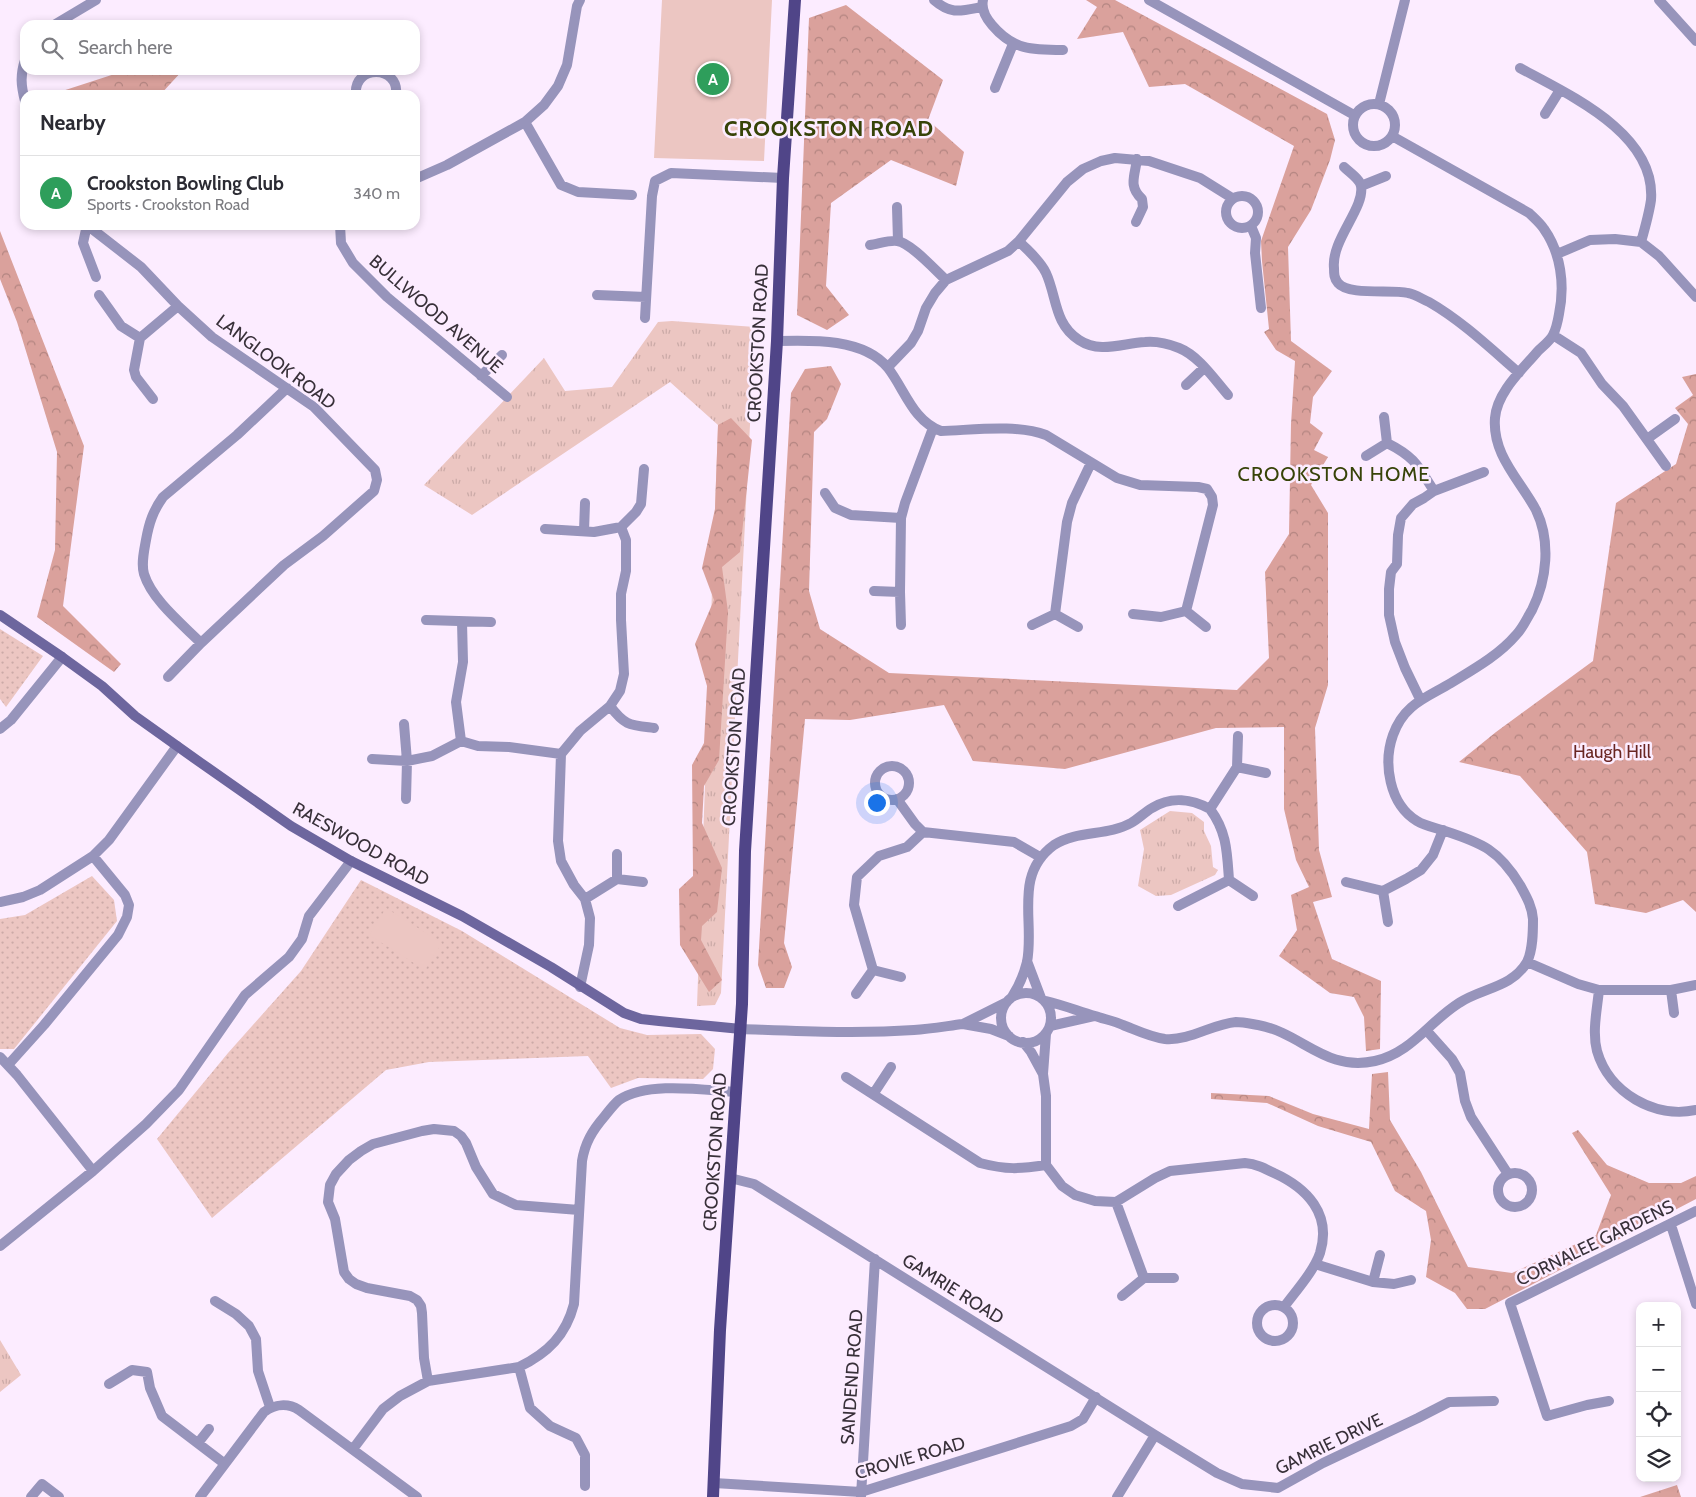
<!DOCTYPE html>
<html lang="en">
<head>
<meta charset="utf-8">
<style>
	body { margin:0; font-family:Cabin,sans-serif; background:#f2f2f3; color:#2b2b33 }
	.controls { position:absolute; right:15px; bottom:15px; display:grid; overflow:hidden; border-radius:10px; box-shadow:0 2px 8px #0003 }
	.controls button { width:45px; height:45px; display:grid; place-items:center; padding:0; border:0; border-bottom:1px solid #e1e1e2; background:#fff; color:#2b2b33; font:25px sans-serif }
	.you { position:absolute; left:876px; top:802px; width:18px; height:18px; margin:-12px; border:4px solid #fff; border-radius:50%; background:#1a73e8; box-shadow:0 0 0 8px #1a73e833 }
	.badge { display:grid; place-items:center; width:32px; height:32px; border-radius:50%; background:#2563eb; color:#fff; font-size:16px; font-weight:700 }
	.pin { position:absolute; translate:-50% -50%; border:2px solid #fff; box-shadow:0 1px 5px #0006 }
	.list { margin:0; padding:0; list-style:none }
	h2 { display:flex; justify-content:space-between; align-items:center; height:65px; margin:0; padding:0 20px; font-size:21px }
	h2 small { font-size:16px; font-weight:400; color:#7c7c81 }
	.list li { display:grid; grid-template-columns:32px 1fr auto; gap:15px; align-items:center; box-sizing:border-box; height:75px; padding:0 20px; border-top:1px solid #e1e1e2 }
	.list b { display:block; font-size:19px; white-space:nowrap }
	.list p { margin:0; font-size:16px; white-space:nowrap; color:#7c7c81 }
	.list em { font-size:16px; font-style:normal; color:#7c7c81 }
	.icon { flex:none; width:28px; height:28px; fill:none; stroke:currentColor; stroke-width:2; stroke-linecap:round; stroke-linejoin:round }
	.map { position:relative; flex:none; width:1696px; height:1497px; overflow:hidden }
	.search { position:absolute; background:#fff; box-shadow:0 2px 8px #0003; left:20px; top:20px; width:400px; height:55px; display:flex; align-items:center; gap:12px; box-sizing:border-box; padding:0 18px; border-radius:15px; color:#7c7c81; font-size:19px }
	.panel { position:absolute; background:#fff; box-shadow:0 2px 8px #0003; left:20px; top:90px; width:400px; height:140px; border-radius:15px }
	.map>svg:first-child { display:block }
</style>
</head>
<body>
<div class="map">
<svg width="1696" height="1497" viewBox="0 0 1696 1497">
	<defs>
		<pattern id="grass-tufts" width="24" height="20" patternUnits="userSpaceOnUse" patternTransform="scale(1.25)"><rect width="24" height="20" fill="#ecc6c2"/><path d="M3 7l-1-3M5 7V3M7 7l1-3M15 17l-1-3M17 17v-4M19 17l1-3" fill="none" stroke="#cbaaa7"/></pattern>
		<pattern id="forest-crowns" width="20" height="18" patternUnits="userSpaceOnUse" patternTransform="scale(1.25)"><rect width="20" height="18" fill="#daa19c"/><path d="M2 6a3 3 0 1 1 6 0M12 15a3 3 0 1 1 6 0" fill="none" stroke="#b28480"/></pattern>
		<pattern id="park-dots" width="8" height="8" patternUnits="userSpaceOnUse" patternTransform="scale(1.25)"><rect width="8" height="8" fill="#ecc6c2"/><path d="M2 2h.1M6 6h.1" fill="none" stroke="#cbaaa7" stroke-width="1.8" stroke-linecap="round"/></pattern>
	</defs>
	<rect width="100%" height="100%" fill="#fcecff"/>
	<!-- grass -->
	<path fill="url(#grass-tufts)" d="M672,321L755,327L721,993L715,1005L697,1006L718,425L670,382L472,515L424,485L544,358L565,391L612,387L658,322Z
		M1170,811L1192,813L1204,822V831L1211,846L1213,867L1218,870L1215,875L1171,895L1156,896L1138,886L1144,849L1140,830Z
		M0,1340L21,1375L0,1392Z"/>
	<!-- forest -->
	<path fill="url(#forest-crowns)" d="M1086,0H1115L1327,114L1335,140L1330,160L1311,210L1288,247L1291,341L1332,371L1313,397L1310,423L1323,433L1314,450L1328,457L1311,485L1328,513V685L1315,728L1319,850L1332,897L1313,902L1332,959L1381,981L1380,1049L1366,1051L1364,1017L1354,997L1330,993L1279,956L1297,930L1291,895L1309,887L1296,860L1284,809V727L1216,728L1065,769L973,761L944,705L850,720L805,719L784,943L792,967L784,988H766L758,965L791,393L805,369L831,366L841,384L827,419L814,432L809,591L820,629L889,673L1237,690L1269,658L1265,572L1289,534L1291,424L1295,361L1276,350L1264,332L1269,329L1262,261L1261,241L1294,146L1185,84L1149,87L1123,32L1077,39L1097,7Z
		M846,5L943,80L928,120L964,152L956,186L891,160L831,203L826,286L849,315L827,330L797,315L809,18Z
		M127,70H183L160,95H50Z
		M0,231L84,446L63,606L121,664L114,672L37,617L55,550L57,452L17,322L0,279Z
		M1696,374V912L1683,900L1646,913L1595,904L1587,852L1520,776L1459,762L1496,732L1593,661L1616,503L1676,464L1688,424L1675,408L1693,395L1682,377Z
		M731,418L752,440L740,552L722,567L728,612L719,760L704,786L702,823L722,868L717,912L702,926L701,940L722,980L709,992L680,945L679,889L693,876L692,765L704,743L707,686L695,644L714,600L702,568L715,509L718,425Z
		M1388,1072L1390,1120L1421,1172L1468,1267L1512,1273L1596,1235L1611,1195L1572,1133L1578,1130L1607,1165L1649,1183H1681L1696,1176V1199L1485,1309H1467L1455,1293L1426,1277L1431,1240L1426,1211L1395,1191L1371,1142L1318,1126L1267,1103L1211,1099V1093L1269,1096L1313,1114L1369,1129L1372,1074Z
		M1677,1485L1681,1497H1640Z"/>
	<!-- park -->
	<path fill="url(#park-dots)" d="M0,629L43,656L6,707L0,699Z
		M92,876L114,900L117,921L14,1049H0V919L25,915Z
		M361,880L462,931L620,1028L647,1035L701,1034L715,1049L713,1069L703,1079L638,1078L611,1088L588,1056L429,1062L386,1070L212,1218L157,1139L228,1053L301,971Z"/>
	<!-- garden -->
	<path fill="#ecc6c2" d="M662,0H772L764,161L654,158Z
		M386,908L442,943L425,970L369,935Z"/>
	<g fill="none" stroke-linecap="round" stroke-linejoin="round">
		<!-- street -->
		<path stroke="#9794bb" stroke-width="10" d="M934,0C951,15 961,11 982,7
			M983,0C981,9 986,18 992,25C1013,50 1032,50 1063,50
			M1149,0L1354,115
			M1659,0L1696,41
			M54,25L96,0
			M25,60C20,75 21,86 25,101
			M1520,68C1569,95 1656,133 1651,200C1649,214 1645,228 1641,242
			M995,88L1013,44
			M356,95C353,64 400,65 396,95
			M1353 125a21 21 0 1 1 42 0a21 21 0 1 1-42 0Z
			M1379,104L1405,0
			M1545,114L1560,90
			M525,122L561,185L578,192L632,195
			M1344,167C1349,172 1360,179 1361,186C1365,208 1331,240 1334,268C1334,274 1334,278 1338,283C1349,296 1391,289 1408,293C1415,294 1422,299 1429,302C1462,321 1490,348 1519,373
			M415,179L447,165L525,122L544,105L558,86L567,65L577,6L580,0
			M1361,186L1386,176
			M1226 212a16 16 0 1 1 32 0a16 16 0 1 1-32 0Z
			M897,207L898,241
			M1136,222L1143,207L1142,199C1128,186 1135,176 1137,159
			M87,225L141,267L178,306L212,337L314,407L375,470L377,480L374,491L323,536L284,565L201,643L168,677
			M87,225L83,243L96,277
			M340,225L341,243L353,263L387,297L507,397
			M1251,226L1256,238L1255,253L1261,308
			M1019,241C1028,251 1040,260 1046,273C1057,297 1054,324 1079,340C1100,354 1123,343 1145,342C1156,341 1169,344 1179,348C1199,356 1214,379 1228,395
			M870,245C878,244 889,240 897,241C910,242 936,271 946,280
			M1557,254L1590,240L1615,239L1641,242L1659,256L1696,297
			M99,295L121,326L140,338
			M597,295L646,297
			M645,318L652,196L655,181L671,173L783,178
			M1553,335L1581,353L1602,384L1623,406L1666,466
			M777,341C811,340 864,338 888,368C905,390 913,421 941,431C974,430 1016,424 1046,435L1117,478L1140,485L1198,487L1207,489L1212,497L1213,505L1186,611L1161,617L1133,614
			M888,367L911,343L918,331L926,308L935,293L946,280L1008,251L1019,241L1067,182L1083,169L1101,161L1115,158L1149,161L1200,178L1232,198
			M481,376L502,355
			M1186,385L1204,368
			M153,399L136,377L134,370L140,338L178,306
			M1647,439L1675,419
			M1387,443C1415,457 1418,466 1434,491
			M1366,456L1387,443L1384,417
			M825,493L835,508L851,515L901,518
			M621,527L636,512L641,504L644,469
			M545,529L594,532L621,527L626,540V571L621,594V620L624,674L620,691L610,706L580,731L561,754L558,841L561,861L574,885L585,899L590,918L589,945L580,987
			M584,531L585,503
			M874,591L900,592
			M1186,611L1206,627
			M1055,614L1067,522L1072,503L1091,463
			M426,620L491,622
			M462,622L463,662L456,702L461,741L478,746L509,747L561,754
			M901,625L900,592L901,518L905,503L933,428
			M1032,625L1055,614L1078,627
			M201,643C182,624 152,600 144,574C141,564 144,551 146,540C149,523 153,511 163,497L237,435L287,388
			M1420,699L1405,668L1395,642L1389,615V589L1391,572L1397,564L1398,535L1401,518L1413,504L1424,498L1434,491L1484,472
			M610,706C625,726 630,725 654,728
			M404,724L407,761L406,799
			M0,729L11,720L62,657
			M372,759L407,761L432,756L461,741
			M875 783a17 17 0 1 1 34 0a17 17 0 1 1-34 0Z
			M1237,767L1266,773
			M897,799L915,824L923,832
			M617,879V854
			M1229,880L1253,896
			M1346,882L1383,891L1406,879L1421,870L1433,855L1443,830
			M1383,891L1388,922
			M585,899L617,879L643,882
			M0,902L23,897L40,890L93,856L109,840L177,746
			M1178,906L1229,880C1227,852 1227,832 1210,809
			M1027,961L1041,998
			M1527,962L1578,984L1599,990H1671L1696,985
			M873,970L854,905L857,877L879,856L907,847L923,832L1014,842L1040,857
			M1599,990C1597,1010 1592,1032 1597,1051C1609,1093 1655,1119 1696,1110
			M1671,990L1674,1013
			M1001 1018a25 25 0 1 1 50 0a25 25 0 1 1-50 0Z
			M856,994L873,970L901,977
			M1012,997C1019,986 1024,974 1027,962C1035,921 1013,875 1054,845C1077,830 1108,836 1131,823C1138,819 1145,812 1152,808C1171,796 1192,799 1210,809L1237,767L1238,736
			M1046,1001C1063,1005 1078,1011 1095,1016C1104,1019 1114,1021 1123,1025C1136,1030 1150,1037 1165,1039C1190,1041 1212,1024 1236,1022C1243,1022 1252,1024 1258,1025C1302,1033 1325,1072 1375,1061C1411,1053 1429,1022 1459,1003C1481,988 1512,988 1527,962C1533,950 1533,932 1533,919C1532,906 1526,896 1520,885C1499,850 1482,843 1445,831C1436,828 1425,826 1417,821C1389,804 1383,763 1393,735C1404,704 1426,698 1451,683C1474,669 1499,655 1516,635C1523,628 1527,618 1532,610C1547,580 1551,541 1536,510C1520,480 1492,455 1495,418C1497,392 1522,370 1538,351C1543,346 1550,341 1553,335C1556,329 1558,320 1559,314C1565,285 1561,253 1544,229C1540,223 1534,218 1529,213L1392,136
			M1007,1002L963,1024L991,1029L1009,1036
			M1050,1026L1094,1016
			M741,1029C798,1031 856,1034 914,1030C930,1029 947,1026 963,1024
			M1427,1031L1452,1059L1460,1073L1465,1101L1471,1117L1508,1174
			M1023,1042L1031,1052L1043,1074L1046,1034
			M0,1057L17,1075L93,1171
			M8,1065L44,1025L118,935L127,917L129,905L125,895L93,856
			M1043,1074L1046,1096V1165L1062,1186L1075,1195L1095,1201L1116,1202L1155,1178L1170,1171L1245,1163C1256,1164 1264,1168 1274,1173C1307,1188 1332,1214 1320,1253C1314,1271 1295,1292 1284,1307
			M846,1077L980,1163C1007,1170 1019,1169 1046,1165
			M874,1093L891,1067
			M1498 1190a17 17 0 1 1 34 0a17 17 0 1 1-34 0Z
			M730,1178L754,1184L1155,1435L1217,1473L1242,1484L1278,1488L1323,1463L1418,1418L1449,1402L1494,1401
			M1116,1202L1144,1278
			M1671,1225L1696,1304
			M0,1246L93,1171L146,1124L179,1090L245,995L289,957L302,939L309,916L351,861
			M1315,1264L1373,1282L1394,1284L1411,1280
			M1373,1282L1380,1255
			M1122,1296L1144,1278H1174
			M215,1301L236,1314L249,1326L256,1339L258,1371L270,1407
			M1257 1323a18 18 0 1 1 36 0a18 18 0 1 1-36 0Z
			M519,1367L530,1408L550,1426L576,1438L585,1455V1486
			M428,1381L424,1358L422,1313L421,1306L417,1300L410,1296L367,1288L356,1284L349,1279L344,1272L335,1219L328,1202L330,1185L336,1174L349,1160L361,1151L373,1144L422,1131L434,1129L454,1131L461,1136L466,1143L476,1167L493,1194L516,1205L579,1210
			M109,1384L132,1370L147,1372L150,1388L162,1416L225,1464
			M1609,1401L1587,1405L1547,1416L1510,1303L1696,1211
			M198,1443L209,1429
			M353,1449L383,1409L400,1396L428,1381L519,1367C548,1353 566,1335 574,1304L582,1161C585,1143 592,1131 604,1117C608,1112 614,1104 619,1100C648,1081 703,1090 736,1092
			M714,1483L861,1492L1071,1426L1083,1419L1096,1397
			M861,1496L875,1259
			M31,1497L42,1484L59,1497
			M200,1497L264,1412C275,1404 288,1403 299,1410L417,1497
			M1117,1497L1155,1435"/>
		<!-- secondary -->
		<path stroke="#6d669e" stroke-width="10" d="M0,615L62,657L102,686L135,716L201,763L291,826L351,861L462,916L551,967L624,1013L641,1019L659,1021L741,1029"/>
		<!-- primary -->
		<path stroke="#504588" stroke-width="12" d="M713,1497L720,1330L742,1004L745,851L777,341L783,178L795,0"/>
	</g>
	<g text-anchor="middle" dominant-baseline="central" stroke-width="5" stroke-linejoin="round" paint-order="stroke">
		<!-- street labels -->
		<g font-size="18" fill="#383039" stroke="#fcecff">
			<text transform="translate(436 314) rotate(41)">BULLWOOD AVENUE</text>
			<text transform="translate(758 343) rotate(-87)">CROOKSTON ROAD</text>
			<text transform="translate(276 362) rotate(37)">LANGLOOK ROAD</text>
			<text transform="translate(734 747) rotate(-86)">CROOKSTON ROAD</text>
			<text transform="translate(361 844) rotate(29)">RAESWOOD ROAD</text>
			<text transform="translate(715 1152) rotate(-86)">CROOKSTON ROAD</text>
			<text transform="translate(1595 1243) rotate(-26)">CORNALEE GARDENS</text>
			<text transform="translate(953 1289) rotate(32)">GAMRIE ROAD</text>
			<text transform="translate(852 1377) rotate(-86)">SANDEND ROAD</text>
			<text transform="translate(1329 1444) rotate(-26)">GAMRIE DRIVE</text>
			<text transform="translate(910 1458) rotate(-16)">CROVIE ROAD</text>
		</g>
		<!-- park labels -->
		<g font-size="18" fill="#692523" stroke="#fcecff">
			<text x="1612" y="752">Haugh Hill</text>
		</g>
		<!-- quarter labels -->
		<g font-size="20" letter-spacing="1" fill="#374308" stroke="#fcecff">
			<text x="1334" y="474">CROOKSTON HOME</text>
		</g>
		<!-- district labels -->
		<g font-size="22" font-weight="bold" letter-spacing="1" fill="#374308" stroke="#fcecff">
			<text x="829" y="128">CROOKSTON ROAD</text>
		</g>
	</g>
</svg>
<div class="controls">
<button>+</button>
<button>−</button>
<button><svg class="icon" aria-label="locate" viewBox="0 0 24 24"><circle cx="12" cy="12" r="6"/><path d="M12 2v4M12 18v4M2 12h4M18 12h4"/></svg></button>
<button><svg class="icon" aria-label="layers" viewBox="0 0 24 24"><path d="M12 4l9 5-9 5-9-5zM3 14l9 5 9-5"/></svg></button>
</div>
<div class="you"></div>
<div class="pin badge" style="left:713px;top:79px;background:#2e9e5b">A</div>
<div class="search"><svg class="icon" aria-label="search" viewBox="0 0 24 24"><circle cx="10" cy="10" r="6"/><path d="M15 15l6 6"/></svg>Search here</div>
<section class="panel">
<h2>Nearby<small></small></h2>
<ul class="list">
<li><span class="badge" style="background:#2e9e5b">A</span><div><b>Crookston Bowling Club</b><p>Sports · Crookston Road</p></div><em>340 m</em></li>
</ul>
</section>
</div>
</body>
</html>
